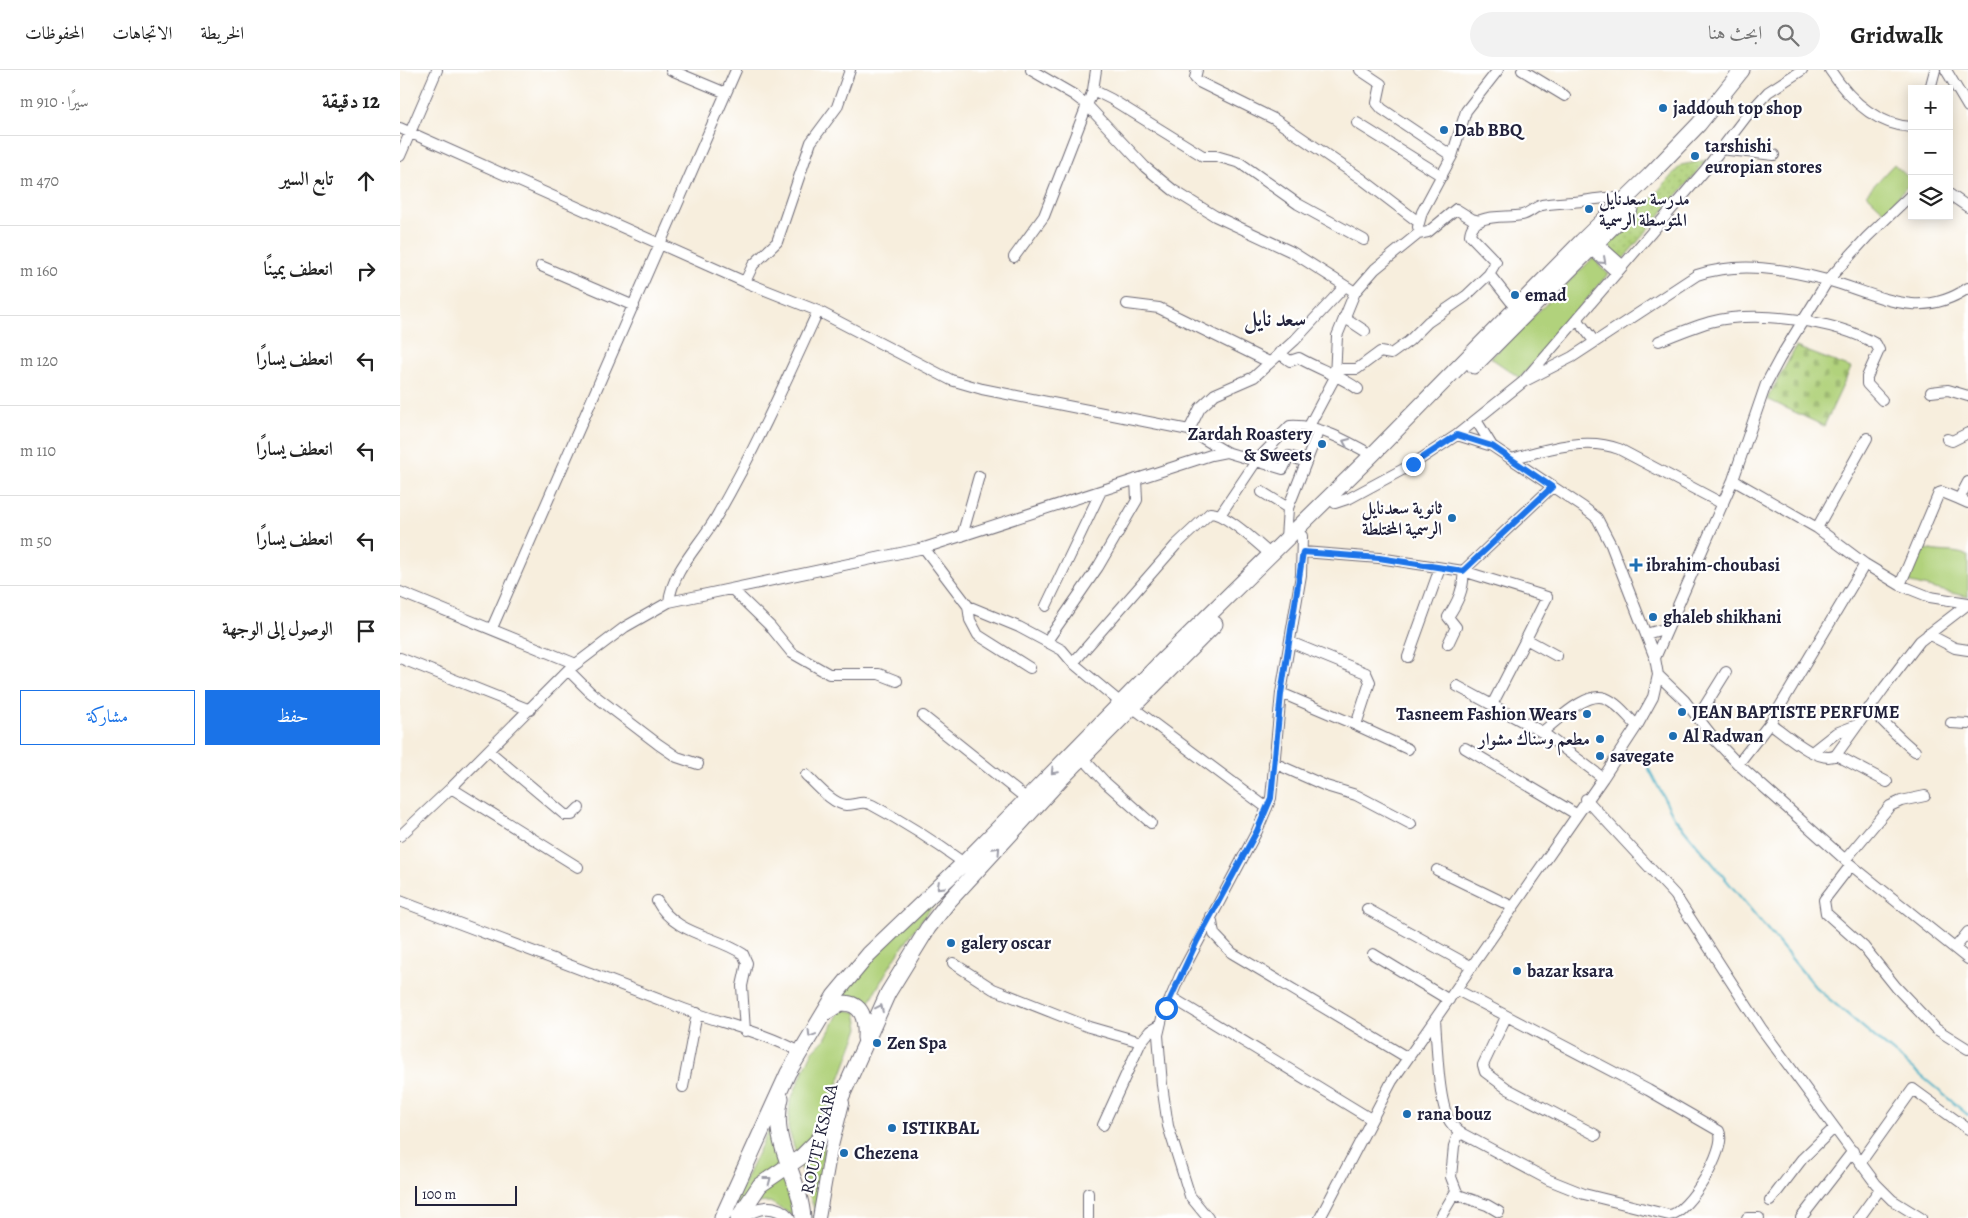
<!DOCTYPE html>
<html lang="ar">
<head>
<meta charset="utf-8">
<style>
	body { margin:0; font-family:Alegreya,Amiri,serif; background:#f2f2f2; color:#222; direction:rtl }
	.controls { position:absolute; right:15px; top:15px; display:grid; overflow:hidden; border-radius:0px; box-shadow:0 2px 12px #0003 }
	.controls button { width:45px; height:45px; display:grid; place-items:center; padding:0; border:0; border-bottom:1px solid #e0e0e0; background:#fff; color:#222; font:25px sans-serif }
	.scale { position:absolute; left:15px; bottom:12px; width:102px; box-sizing:border-box; padding-left:5px; border:2px solid #22223b; border-top:0; font-size:14px; line-height:18px; white-space:nowrap; color:#22223b; -webkit-text-stroke:4px #fff; paint-order:stroke }
	.stop { position:absolute; width:15px; height:15px; margin:-11px; border:4px solid #1a73e8; border-radius:50%; background:#fff }
	.stop.end { background:#1a73e8; border-color:#fff; box-shadow:0 1px 5px #0008 }
	.list { margin:0; padding:0; list-style:none }
	h2 { display:flex; justify-content:space-between; align-items:center; height:65px; margin:0; padding:0 20px; font-size:21px }
	h2 small { font-size:16px; font-weight:400; color:#767676 }
	.list li { display:grid; grid-template-columns:32px 1fr auto; gap:15px; align-items:center; box-sizing:border-box; height:90px; padding:0 20px; border-top:1px solid #e0e0e0 }
	.list b { display:block; font-size:19px; white-space:nowrap }
	.list em { font-size:16px; font-style:normal; color:#767676 }
	.actions { display:flex; gap:10px; padding:15px 20px }
	.actions a { flex:1; padding:11px 0; border:1px solid #1a73e8; border-radius:0px; text-align:center; font-size:18px; color:#1a73e8 }
	.actions .main { background:#1a73e8; color:#fff }
	.icon { flex:none; width:28px; height:28px; fill:none; stroke:currentColor; stroke-width:2; stroke-linecap:round; stroke-linejoin:round }
	.map { position:relative; flex:none; width:1568px; height:1148px; overflow:hidden; direction:ltr }
	header { display:flex; align-items:center; gap:30px; box-sizing:border-box; height:70px; padding:0 25px; background:#fff; border-bottom:1px solid #e0e0e0 }
	header strong { font-size:24px }
	nav { display:flex; gap:28px; margin-inline-start:auto; font-size:18px }
	.search { width:350px; height:45px; background:#f2f2f2; display:flex; align-items:center; gap:12px; box-sizing:border-box; padding:0 18px; border-radius:28px; color:#767676; font-size:19px }
	main { display:flex }
	aside { flex:1; background:#fff }
	.map>svg:first-child { display:block }
</style>
</head>
<body>
<header>
<strong>Gridwalk</strong>
<div class="search"><svg class="icon" aria-label="search" viewBox="0 0 24 24"><circle cx="10" cy="10" r="6"/><path d="M15 15l6 6"/></svg>ابحث هنا</div>
<nav><a>الخريطة</a><a>الاتجاهات</a><a>المحفوظات</a></nav>
</header>
<main>
<div class="map">
<svg width="1568" height="1148" viewBox="0 0 1568 1148">
	<defs>
		<pattern id="cemetery-stones" width="16" height="16" patternUnits="userSpaceOnUse" patternTransform="scale(1.25)"><rect width="16" height="16" fill="#b1d27b"/><path d="M2 7V4a2 2 0 0 1 4 0v3zM10 15v-3a2 2 0 0 1 4 0v3z" fill="#98b46b"/></pattern>
		<pattern id="park-dots" width="8" height="8" patternUnits="userSpaceOnUse" patternTransform="scale(1.25)"><rect width="8" height="8" fill="#b1d27b"/><path d="M2 2h.1M6 6h.1" fill="none" stroke="#98b46b" stroke-width="1.8" stroke-linecap="round"/></pattern>
	</defs>
	<rect width="100%" height="100%" fill="#fff"/>
	<filter id="ink" filterUnits="userSpaceOnUse"><feTurbulence type="fractalNoise" baseFrequency=".02" numOctaves="2"/><feDisplacementMap in="SourceGraphic" scale="10" xChannelSelector="R" yChannelSelector="G"/><feConvolveMatrix kernelMatrix="1 2 1 2 8 2 1 2 1" color-interpolation-filters="sRGB"/></filter>
	<filter id="wash" filterUnits="userSpaceOnUse"><feTurbulence type="fractalNoise" baseFrequency=".0096" numOctaves="4" result="noise"/><feDisplacementMap in="SourceGraphic" scale="20" xChannelSelector="R" yChannelSelector="G"/><feGaussianBlur stdDeviation="1.12" result="paint"/><feColorMatrix in="noise" values="0 0 0 0 0 0 0 0 0 0 0 0 0 0 0 0 0 1.4 0 .05"/><feComposite in="paint" operator="in"/></filter>
	<g filter="url(#wash)">
		<rect width="100%" height="100%" fill="#f7eedd"/>
		<!-- green -->
		<path fill="#b1d27b" stroke="#6a7a5b" d="M1494,94L1512,111L1485,142L1466,124Z
			M1193,188L1208,204L1120,308L1091,288Z
			M1524,478C1538,484 1554,479 1568,486V527L1507,512Z
			M557,808C520,848 491,890 466,939L439,927L471,887Z
			M441,939L456,942L459,958L440,1009L425,1043L411,1068L396,1083L388,1058L390,1031L412,982L425,969Z
			M371,1055L374,1076L381,1094L332,1148H327Z
			M425,1069L416,1144L399,1094Z
			M385,1101L397,1148L370,1132L355,1133L352,1130Z"/>
		<!-- cemetery -->
		<path fill="url(#cemetery-stones)" stroke="#6a7a5b" d="M1396,277L1451,298L1424,356L1367,329Z"/>
		<!-- park -->
		<path fill="url(#park-dots)" stroke="#6a7a5b" d="M1307,90L1223,189L1214,184L1208,173L1229,147L1252,128L1281,95Z"/>
		<g fill="none" stroke-linecap="round" stroke-linejoin="round">
			<!-- stream -->
			<path stroke="#48b0c6" stroke-width="2" d="M1241,684L1274,747L1416,918L1568,1045"/>
		</g>
	</g>
	<g filter="url(#ink)">
		<g fill="none" stroke-linecap="round" stroke-linejoin="round">
			<defs>
				<path id="minor" d="M271,0L326,23
					M631,0L674,25L687,35L745,97L773,120L815,146L892,182L955,222
					M797,0L795,8L799,12L874,49L962,109L1017,151
					M960,0L981,14L977,33L982,39L1052,86
					M1122,0L1165,26
					M1430,0C1449,29 1475,55 1512,57
					M1546,0L1568,37
					M1530,19L1535,0
					M693,20L696,0
					M957,53L1042,106
					M0,58L345,212L418,241L551,310L582,319L789,360L826,382
					M1320,79L1374,85
					M0,86L37,0
					M1549,124L1568,137
					M1018,157L1022,142L1052,86L1066,41L1098,0
					M1193,169L1223,196
					M1186,175L1217,203
					M614,187L644,146L693,20L711,29L803,86H816L840,93L898,134L964,170
					M141,196L234,236
					M1089,204L1096,192L1070,165C1072,141 1107,149 1122,145C1129,144 1134,137 1142,135C1152,133 1163,133 1173,132C1193,130 1205,126 1226,129
					M345,212L353,195L377,172L411,72L437,37L450,0
					M727,234L759,238L869,292
					M944,247L965,261
					M1177,249L1194,271
					M1259,271C1276,264 1293,257 1310,252C1356,240 1435,250 1476,274L1479,280L1467,307V314L1482,330
					M879,283L890,291L899,288C918,299 941,306 958,319
					M935,299H957L980,282L991,284L1009,271L1028,252L1066,226L1089,204L1116,238
					M1125,311L1172,287L1297,205C1340,191 1384,199 1427,210C1477,224 1519,252 1568,218
					M1531,322L1548,320L1568,326
					M1076,350L1092,376
					M908,358L935,307L937,266L955,222L975,199L1018,164L1028,162L1056,139L1072,149L1080,151
					M789,360L800,338L815,324L854,307L895,270L945,216
					M1547,369L1552,371L1568,363
					M1111,389C1144,380 1185,366 1219,379L1323,434
					M1333,410L1417,458L1465,494L1500,515L1530,527L1568,533
					M862,422L888,438
					M1559,429L1568,433
					M935,433L950,428L1013,394L1057,365L1123,312L1306,99L1348,44L1368,22L1402,0
					M820,445L857,390L890,356C917,354 949,372 972,385
					M1417,458L1467,368
					M562,466L579,406
					M886,468L888,438L918,362
					M524,478L568,536L619,557L662,580L673,593L721,633
					M903,482L979,488L1063,501L1152,417
					M1500,515L1539,423L1542,422L1559,429L1568,412
					M333,520L370,556L392,583L429,604H479L497,611
					M0,522L176,594
					M269,532C272,501 299,476 315,449C354,382 386,311 418,241
					M568,536L570,550L578,565L630,598
					M646,536L701,421
					M92,558L336,0
					M1246,564L1267,558
					M1528,564L1555,578L1568,580
					M647,571L698,497L737,430L736,409
					M890,572L966,603L970,612L956,655L1008,679
					M1048,574L1056,557L1048,547C1057,533 1065,518 1063,501L1147,527L1126,569
					M1008,587L1040,498
					M0,588L130,640
					M1255,588L1333,410L1366,314L1380,288L1428,210L1467,167L1512,124
					M673,593L776,475L810,443C826,443 858,474 870,484
					M168,600L190,622L258,674L277,687L298,694
					M1258,605L1284,630L1316,671L1338,694L1451,795L1568,889
					M1057,616L1142,662L1203,708
					M881,623L956,655
					M1092,635L1126,569L1157,586
					M732,637L867,738
					M1469,638C1485,652 1498,668 1515,681
					M523,646L627,729
					M1298,647L1326,602
					M1370,653C1384,663 1419,695 1436,685L1484,618L1520,571L1568,534
					M1551,653L1568,654
					M1142,662C1157,651 1186,621 1205,628C1218,633 1228,647 1237,656
					M1065,678L1176,744
					M89,681L165,745H172L179,738
					M1412,682L1436,663L1457,655
					M678,683L706,713L751,753
					M1436,685L1487,712
					M874,693L926,716L956,725L1011,754
					M1338,694L1370,653L1465,494
					M406,705C416,714 432,734 446,735C456,735 462,730 472,735C504,752 535,772 564,793
					M51,718L178,797
					M1186,729L1275,825L1361,958L1476,1114L1492,1130L1521,1148
					M0,766L51,718L168,600L225,557L269,532L524,478L811,385L826,382L883,399L889,386L906,392
					M1445,790L1490,736L1501,731L1525,726
					M1451,795L1424,830L1426,843L1464,877L1496,917L1536,959L1568,979
					M1037,800L1113,837
					M0,831C92,866 184,900 276,936C316,952 362,961 400,982
					M257,831C275,865 315,865 343,884L347,893L342,916L345,961
					M967,839L1072,897
					M811,846L814,864L832,883L1008,988
					M1555,878L1568,862
					M973,884L1049,930
					M553,893L593,919L689,957L741,972
					M771,927L971,1049
					M1106,947L1083,995L1085,1002L1108,1019L1196,1065
					M1035,950C1037,974 1038,1030 1049,1050C1051,1055 1056,1058 1059,1062L1149,1110L1184,1124L1269,1145C1288,1144 1328,1078 1319,1061L1248,1020L1057,920
					M283,1017L297,943
					M703,1055L741,972L750,961L760,955
					M1059,1062L1054,1076L1051,1107L1058,1125L1087,1135L1099,1142
					M1458,1089H1463L1513,1019L1568,1059
					M688,1123V1148
					M1370,1131L1402,1089L1434,1058
					M808,1148L790,1126L768,1056L762,1015L758,965L762,948L780,906L857,761L871,728L881,623L901,505L902,466
					M920,1148L992,1011L1203,708L1237,656L1253,627L1258,605L1255,588L1211,475L1197,448L1183,437L1092,376L1057,365
					M1040,1148L1056,1121
					M1347,1148H1359
					M1401,1148L1453,1081
					M1459,1148L1480,1119"/>
				<path id="major" d="M342,1148C357,1136 375,1133 389,1148
					M419,1148L431,1080L443,1033"/>
				<path id="highway" d="M1074,296L1230,139
					M425,943L441,933C463,932 466,950 465,968
					M381,1028C369,1072 400,1106 403,1148
					M322,1148L388,1003L434,926L469,884L564,793L761,592L972,385L1182,171L1250,105L1299,54L1342,0
					M338,1148L360,1115L401,1087L419,1069L441,1028L488,923L528,858L549,831L662,708L815,554"/>
			</defs>
			<!-- minor casing -->
			<use href="#minor" stroke="#6d6974" stroke-width="12"/>
			<!-- major casing -->
			<use href="#major" stroke="#6d6974" stroke-width="14"/>
			<!-- highway casing -->
			<use href="#highway" stroke="#6d6974" stroke-width="17"/>
			<!-- minor -->
			<use href="#minor" stroke="#fff" stroke-width="10"/>
			<!-- major -->
			<use href="#major" stroke="#fff" stroke-width="12"/>
			<!-- highway -->
			<use href="#highway" stroke="#fff" stroke-width="15"/>
		</g>
		<!-- one-way arrows -->
		<defs><path id="oneway-chevron" d="M-2-3.5L2.5 0L-2 3.5" fill="none" stroke-width="1.6" stroke-linecap="round" stroke-linejoin="round" transform="scale(1.25)"/></defs>
		<g stroke="#9c9ca7">
			<use href="#oneway-chevron" transform="translate(1203 191) rotate(42)"/>
			<use href="#oneway-chevron" transform="translate(946 372) rotate(-157)"/>
			<use href="#oneway-chevron" transform="translate(654 701) rotate(134)"/>
			<use href="#oneway-chevron" transform="translate(597 780) rotate(-47)"/>
			<use href="#oneway-chevron" transform="translate(540 816) rotate(137)"/>
			<use href="#oneway-chevron" transform="translate(480 938) rotate(-64)"/>
			<use href="#oneway-chevron" transform="translate(411 964) rotate(121)"/>
			<use href="#oneway-chevron" transform="translate(368 1110) rotate(-37)"/>
		</g>
	</g>
	<g fill="none" stroke-linecap="round" stroke-linejoin="round" filter="url(#ink)">
		<!-- route -->
		<path stroke="#1a73e8" stroke-width="6" d="M766,938L797,871L857,761L871,728L881,624L903,482L979,488L1063,501L1152,417L1092,376L1057,365L1013,394"/>
	</g>
	<!-- markers -->
	<g fill="#1f6fb2" stroke="#fff" stroke-width="2">
		<circle cx="1263" cy="38" r="5"/>
		<circle cx="1044" cy="60" r="5"/>
		<circle cx="1295" cy="86" r="5"/>
		<circle cx="1189" cy="139" r="5"/>
		<circle cx="1115" cy="225" r="5"/>
		<circle cx="922" cy="374" r="5"/>
		<circle cx="1052" cy="448" r="5"/>
		<path d="M1233.5 487.5h5v5h5v5h-5v5h-5v-5h-5v-5h5z"/>
		<circle cx="1253" cy="547" r="5"/>
		<circle cx="1282" cy="642" r="5"/>
		<circle cx="1187" cy="644" r="5"/>
		<circle cx="1273" cy="666" r="5"/>
		<circle cx="1200" cy="669" r="5"/>
		<circle cx="1200" cy="686" r="5"/>
		<circle cx="551" cy="873" r="5"/>
		<circle cx="1117" cy="901" r="5"/>
		<circle cx="477" cy="973" r="5"/>
		<circle cx="1007" cy="1044" r="5"/>
		<circle cx="492" cy="1058" r="5"/>
		<circle cx="444" cy="1083" r="5"/>
	</g>
	<g text-anchor="middle" dominant-baseline="central" stroke-width="4.5" stroke-linejoin="round" paint-order="stroke">
		<!-- poi labels -->
		<g font-size="18" font-weight="bold" fill="#22223b" stroke="#fff" text-anchor="start">
			<text x="1273" y="38">jaddouh top shop</text>
			<text x="1054" y="60">Dab BBQ</text>
			<text x="1305" y="76">tarshishi<tspan x="1305" dy="21">europian stores</tspan></text>
			<text x="1199" y="129">مدرسة سعدنايل<tspan x="1199" dy="21">المتوسطة الرسمية</tspan></text>
			<text x="1125" y="225">emad</text>
			<text x="912" y="364" text-anchor="end">Zardah Roastery<tspan x="912" dy="21">&amp; Sweets</tspan></text>
			<text x="1042" y="438" text-anchor="end">ثانوية سعدنايل<tspan x="1042" dy="21">الرسمية المختلطة</tspan></text>
			<text x="1246" y="495">ibrahim-choubasi</text>
			<text x="1263" y="547">ghaleb shikhani</text>
			<text x="1292" y="642">JEAN BAPTISTE PERFUME</text>
			<text x="1177" y="644" text-anchor="end">Tasneem Fashion Wears</text>
			<text x="1283" y="666">Al Radwan</text>
			<text x="1190" y="669" text-anchor="end">مطعم وسناك مشوار</text>
			<text x="1210" y="686">savegate</text>
			<text x="561" y="873">galery oscar</text>
			<text x="1127" y="901">bazar ksara</text>
			<text x="487" y="973">Zen Spa</text>
			<text x="1017" y="1044">rana bouz</text>
			<text x="502" y="1058">ISTIKBAL</text>
			<text x="454" y="1083">Chezena</text>
		</g>
		<!-- street labels -->
		<g font-size="18" fill="#22223b" stroke="#fff">
			<text transform="translate(419 1069) rotate(-77)">ROUTE KSARA</text>
		</g>
		<!-- district labels -->
		<g font-size="22" font-weight="bold" fill="#22223b" stroke="#fff">
			<text x="875" y="249">سعد نايل</text>
		</g>
	</g>
</svg>
<div class="controls">
<button>+</button>
<button>−</button>
<button><svg class="icon" aria-label="layers" viewBox="0 0 24 24"><path d="M12 4l9 5-9 5-9-5zM3 14l9 5 9-5"/></svg></button>
</div>
<div class="scale">100 m</div>
<div class="stop" style="left:766px;top:938px"></div>
<div class="stop end" style="left:1013px;top:394px"></div>
</div>
<aside>
<h2>12 دقيقة<small>سيرًا · 910 m</small></h2>
<ul class="list">
<li><svg class="icon" aria-label="ahead" viewBox="0 0 24 24"><path d="M12 20V5M6 11l6-6 6 6"/></svg><div><b>تابع السير</b></div><em>470 m</em></li>
<li><svg class="icon" aria-label="right" viewBox="0 0 24 24"><path d="M7 20v-9h11M14 6l5 5-5 5"/></svg><div><b>انعطف يمينًا</b></div><em>160 m</em></li>
<li><svg class="icon" aria-label="left" viewBox="0 0 24 24"><path d="M17 20v-9H6M10 6l-5 5 5 5"/></svg><div><b>انعطف يسارًا</b></div><em>120 m</em></li>
<li><svg class="icon" aria-label="left" viewBox="0 0 24 24"><path d="M17 20v-9H6M10 6l-5 5 5 5"/></svg><div><b>انعطف يسارًا</b></div><em>110 m</em></li>
<li><svg class="icon" aria-label="left" viewBox="0 0 24 24"><path d="M17 20v-9H6M10 6l-5 5 5 5"/></svg><div><b>انعطف يسارًا</b></div><em>50 m</em></li>
<li><svg class="icon" aria-label="arrive" viewBox="0 0 24 24"><path d="M6 21V4h12l-3 4 3 4H6"/></svg><div><b>الوصول إلى الوجهة</b></div></li>
</ul>
<div class="actions"><a class="main">حفظ</a><a>مشاركة</a></div>
</aside>
</main>
</body>
</html>
